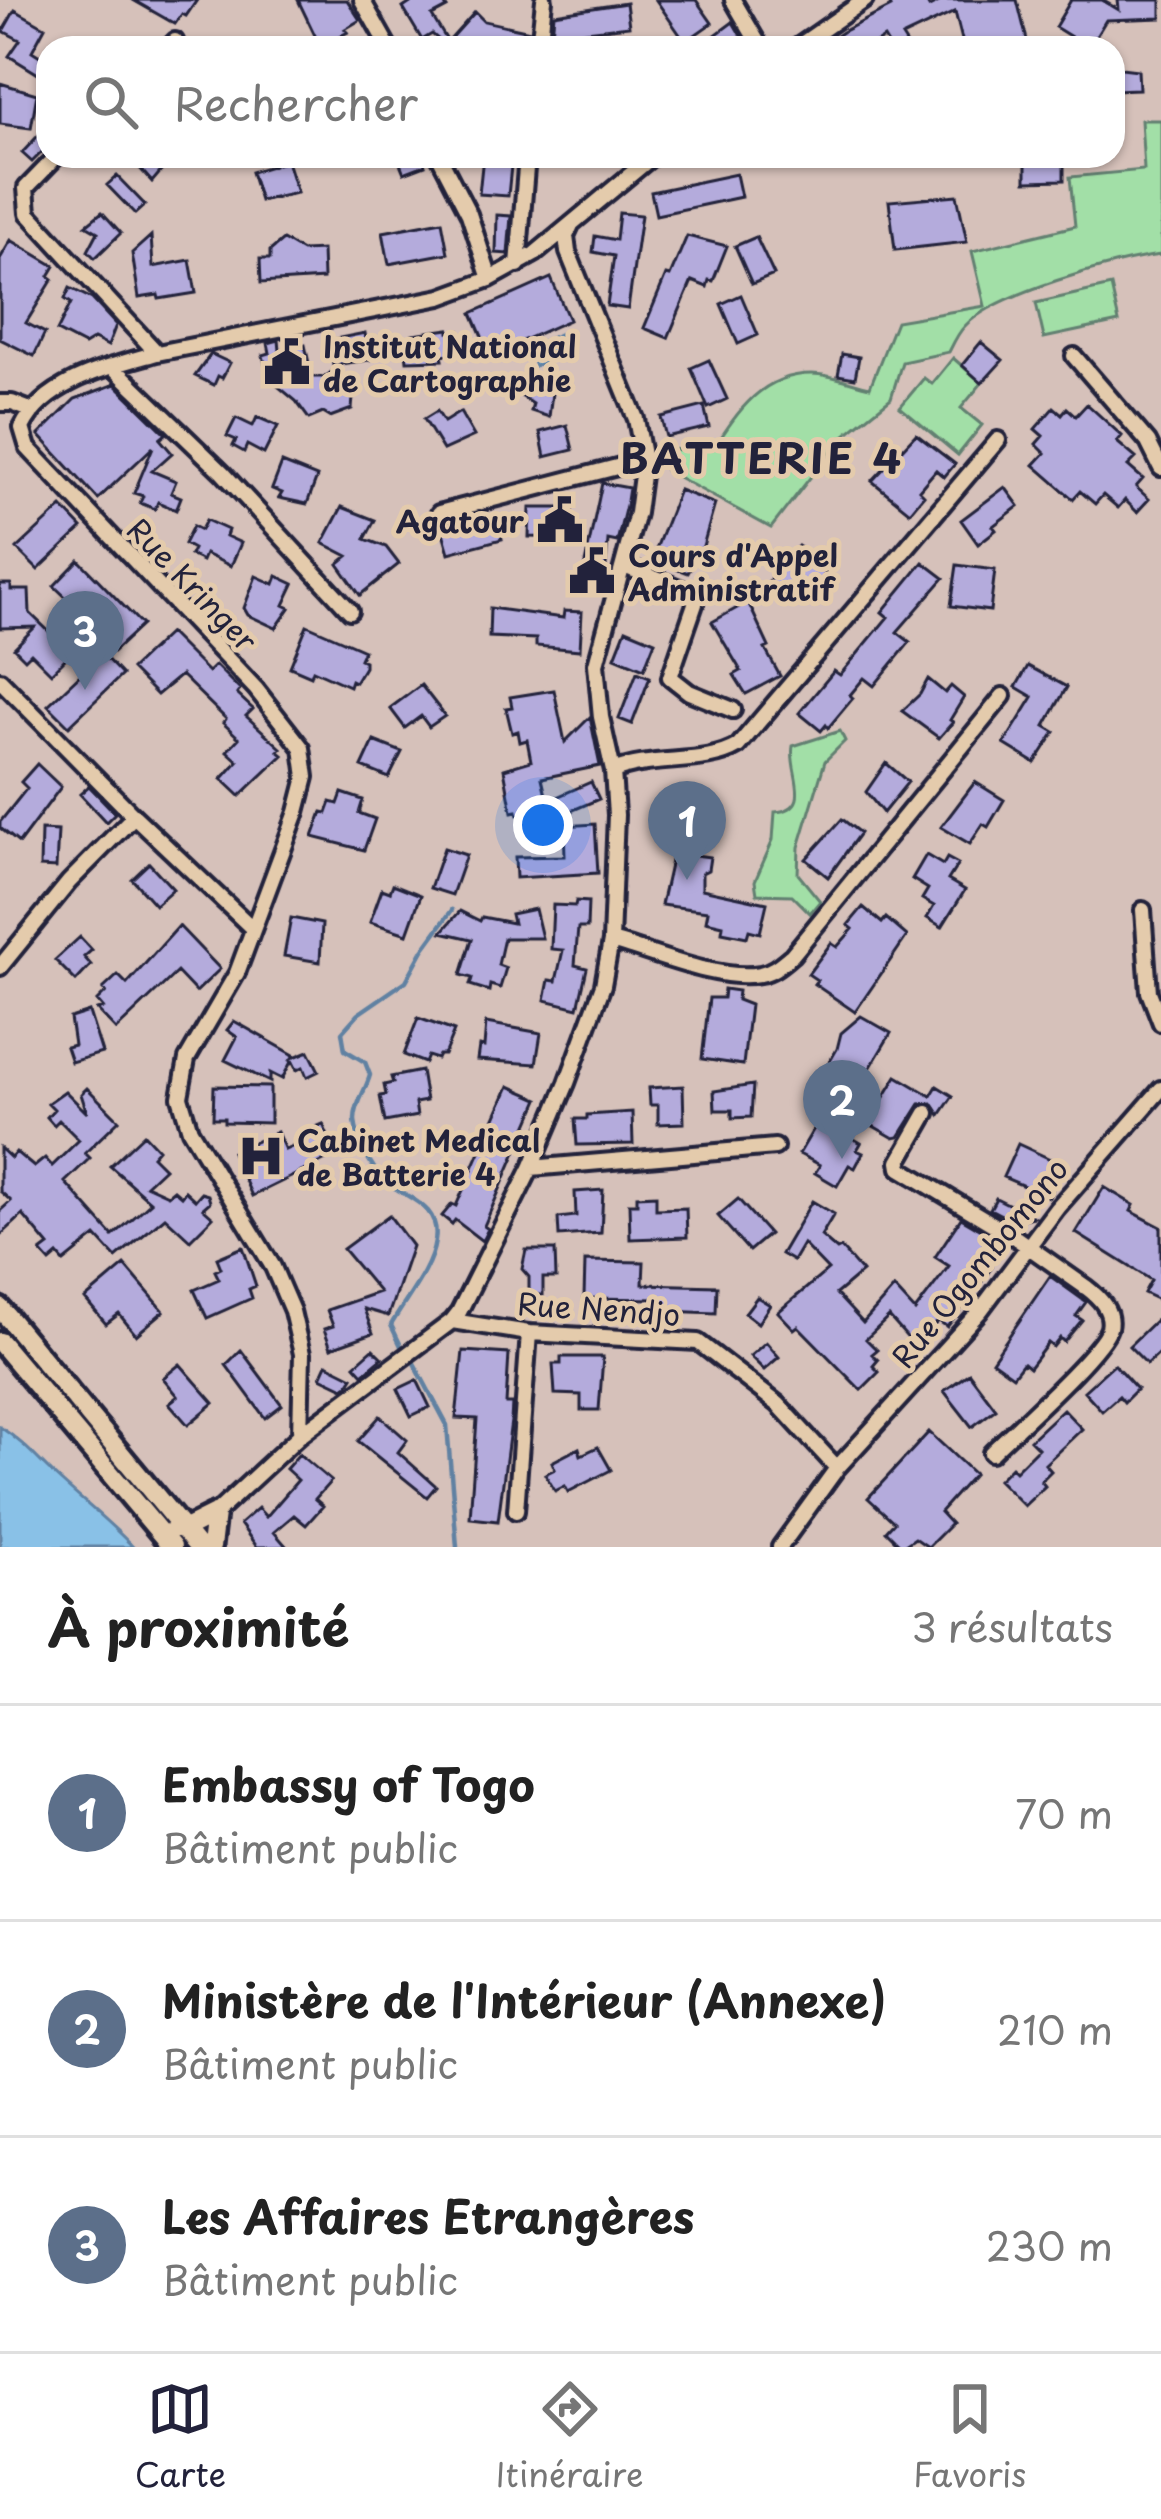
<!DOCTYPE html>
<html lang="fr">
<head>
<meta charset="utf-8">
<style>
	body { margin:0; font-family:"Playpen Sans",sans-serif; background:#f6f6f6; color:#222 }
	.you { position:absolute; left:543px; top:825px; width:42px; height:42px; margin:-30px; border:9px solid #fff; border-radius:50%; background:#1a73e8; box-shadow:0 0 0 18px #1a73e833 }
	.badge { display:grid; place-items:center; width:78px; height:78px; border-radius:50%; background:#22223b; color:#fff; font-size:39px; font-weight:700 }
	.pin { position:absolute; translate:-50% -99px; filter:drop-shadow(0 3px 6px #0008) }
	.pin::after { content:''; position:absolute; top:63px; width:42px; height:36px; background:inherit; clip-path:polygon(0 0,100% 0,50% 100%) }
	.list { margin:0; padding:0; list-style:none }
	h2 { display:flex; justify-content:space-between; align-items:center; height:156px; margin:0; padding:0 48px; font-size:51px }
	h2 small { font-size:39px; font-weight:400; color:#767676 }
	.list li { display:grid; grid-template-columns:78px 1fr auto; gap:36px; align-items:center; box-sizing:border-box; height:216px; padding:0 48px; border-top:3px solid #e0e0e0 }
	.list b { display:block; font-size:45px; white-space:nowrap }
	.list p { margin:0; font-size:39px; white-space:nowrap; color:#767676 }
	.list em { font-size:39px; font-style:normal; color:#767676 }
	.icon { flex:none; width:66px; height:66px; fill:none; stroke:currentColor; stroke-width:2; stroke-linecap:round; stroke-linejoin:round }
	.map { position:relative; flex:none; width:1161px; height:1547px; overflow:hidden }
	.search { position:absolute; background:#fff; box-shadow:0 3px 9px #0004; left:36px; right:36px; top:36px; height:132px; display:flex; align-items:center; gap:30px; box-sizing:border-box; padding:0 42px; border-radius:36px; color:#767676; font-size:45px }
	.sheet { height:804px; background:#fff }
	nav { display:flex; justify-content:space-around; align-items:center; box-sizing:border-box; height:168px; border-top:3px solid #e0e0e0; background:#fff; font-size:33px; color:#767676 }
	nav a { display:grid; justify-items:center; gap:6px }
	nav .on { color:#22223b }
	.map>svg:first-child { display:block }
</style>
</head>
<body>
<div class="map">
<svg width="1161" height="1547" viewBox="0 0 1161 1547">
	<rect width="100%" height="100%" fill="#d6c1ba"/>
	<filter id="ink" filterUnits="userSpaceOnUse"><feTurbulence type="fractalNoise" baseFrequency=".00833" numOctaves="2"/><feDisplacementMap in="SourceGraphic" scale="24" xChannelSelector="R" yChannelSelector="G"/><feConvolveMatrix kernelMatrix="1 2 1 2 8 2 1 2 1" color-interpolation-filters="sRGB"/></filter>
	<g filter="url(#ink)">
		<!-- green -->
		<path fill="#a2dfa7" stroke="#628071" stroke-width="3" d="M1141,120H1161V255C1116,260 994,294 964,327C958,333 953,344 949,352L902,362L891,398L840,439L771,528L665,470L666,450L714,448C738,411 762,374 812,374C830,374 852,383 870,387L896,321L985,306L972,251L1075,226L1070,177L1144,170Z
			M1111,286L1119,322L1044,338L1036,303Z
			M953,358L982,383L961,408L982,425L958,455L900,407L924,378L932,384Z
			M840,731L845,741L825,761L799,847L798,874L820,901L810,913L792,895L757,894L755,881L773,840L775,812C816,809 788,772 793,746Z"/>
		<!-- water -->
		<path fill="#89c1e7" stroke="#6081a2" stroke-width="3" d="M559,334L567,352L535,366L527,348Z
			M0,1427C20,1440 32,1453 49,1470C77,1497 107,1519 133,1547H0Z"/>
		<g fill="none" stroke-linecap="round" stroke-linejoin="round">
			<!-- stream -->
			<path stroke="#6081a2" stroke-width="4.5" d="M401,1346L391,1325C405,1300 431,1270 435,1241C441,1204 406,1199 384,1180C371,1168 356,1138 355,1120C355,1104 366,1090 370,1075L365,1062L345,1050L342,1032L358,1014L406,981L423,950L452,910
				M414,1363L447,1425L457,1547"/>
		</g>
		<!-- building -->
		<path fill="#b4abdc" stroke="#22223b" stroke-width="3" d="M133,0H197L186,16L182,14L175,24Z
			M298,0H347L360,20L345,29L348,32L320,46Z
			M415,0H442L447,8L432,16L448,42L475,12L484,21L530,31L528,48H483L472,39L465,48H443L445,45L432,34L422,40L403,8Z
			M656,0H696L712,23L685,42Z
			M888,0H925L929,7L943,0H1017L1029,48H996L995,42L964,48L955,12L902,37L909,48H890L884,38L868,48H819L842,32L891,7Z
			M1071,0H1102L1119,10L1118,0H1161V18L1106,20L1089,48L1055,27Z
			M626,3L629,26L552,35L554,14Z
			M15,10L45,27L32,51L48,61V80L9,56L20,40L3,31Z
			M733,22L748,48H722L714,36Z
			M1113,67L1138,70L1139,89L1113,90Z
			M0,83L37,94L31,128L0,124Z
			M48,125V146L32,162L22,153Z
			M129,156H174L152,182Z
			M397,156H422L425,165L404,173Z
			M483,156H512L508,196L479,194Z
			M1026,156H1064V180L1026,181Z
			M287,161L297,193L260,201L251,172Z
			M736,174L741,197L656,215L651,192Z
			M117,176L145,205L135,214L107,185Z
			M957,195L967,242L895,250L889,201Z
			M102,212L121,233L95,258L88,251L98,232L86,225Z
			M619,213L641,215L628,309L607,306L614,256L593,252L595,236L616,240Z
			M497,215L511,216L508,254L496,253Z
			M442,221L448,253L389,264L383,232Z
			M151,236L153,267L190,260L196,293L159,299L158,295L139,298L132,253Z
			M687,236L727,246L713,281L709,280L707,287L692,281L668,338L644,328L666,275L670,276Z
			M756,237L774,275L752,284L735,246Z
			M11,240L55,266L49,276L53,279L26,323L45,333L34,356L0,339V259Z
			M283,240L302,251L322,250L323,279L261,283L260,259H270V251Z
			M551,278L569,320L490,355L472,313Z
			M70,288L92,299L116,325L108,346L94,339L84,345L57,331L71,303L65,299Z
			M741,295L758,335L738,344L721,304Z
			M449,329V332L459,331L461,345L456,346L457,353L442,355L443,360L407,361L405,343L414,341L413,334Z
			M365,333L369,360L333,365L330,340Z
			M279,340L280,351L305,345L312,377H325L334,370L340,379V393L348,391L353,398L352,409L330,417L323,413L309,419L296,401L268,378L263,355L270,353L268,343Z
			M981,342L1003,360L982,383L962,365Z
			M211,354L230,363L222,378L218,376L214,385L195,376Z
			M842,354L859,357L855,378L838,375Z
			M709,360L727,399L708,408L691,368Z
			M115,384L166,434L160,439L172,453L152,471L176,481L171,493L181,497L176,510L158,502L155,509L140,503L143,496L134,493L153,447L98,499L39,435L75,399Z
			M524,384L552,393L549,417L531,411L533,404L521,396Z
			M1087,404L1122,436L1117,442L1136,458L1128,466L1143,479L1136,487L1149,499L1137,512L1125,500L1118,508L1103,495L1095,504L1080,491L1073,499L1034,465L1045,453L1036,444L1043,436L1035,429L1054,407L1062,414L1067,408L1076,416Z
			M704,406L709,427L666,437L661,417Z
			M437,411L444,422L460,412L474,436L443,450L424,419Z
			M257,417L278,426L264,454L247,445L244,452L233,446L236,440L227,436L236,418L253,426Z
			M567,425L573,450L545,457L540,432Z
			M916,434L955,464L944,477L936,470L919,490L924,495L910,512L872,481Z
			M282,463L317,477L307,504L279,498L282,493L272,489Z
			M602,483L629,488L627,501L617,542L608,540L604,592H579Z
			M1005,487L1019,506L993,526L996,530L978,544L961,520Z
			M679,490L715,504L703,546L688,573L652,559Z
			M62,507L82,528L38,570L17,549Z
			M342,507L375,520L365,539L386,547L399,564L360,595L338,564L348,556L323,543Z
			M530,508H572L571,538L529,537Z
			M496,515L502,539L449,553L442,529Z
			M206,520L228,530L226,536L241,543L231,566L205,554L202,561L190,555L193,549L184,544L193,526L201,530Z
			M798,546L827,568L820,586L798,605L769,582Z
			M79,560L142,625L113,652L99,637L106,630L78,602L74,605L54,586Z
			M923,562L944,578L897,632L910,642L874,686L864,678L850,695L853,698L828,728L826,725L821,731L799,713L834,671L840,675L888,617L882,612Z
			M957,565L995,570L990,611L951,606Z
			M256,576L274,584L277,576L294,584L284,605L290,608L276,628L248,615L244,608Z
			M0,584H11V590H29L30,613L71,653L51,673L31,653L25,659L14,648L35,627L0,628Z
			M748,602L769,647L765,649L780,676L746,694L734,675L741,671L712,622Z
			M490,608L563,618L564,611L582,612L580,650L536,646V639L489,637Z
			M307,625L364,650L360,659L364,661V667L355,682L351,680L349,686L313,670L311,676L290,667Z
			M626,629L655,641L644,669L615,657Z
			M169,633L208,672L215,665L240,690L237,694L253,709L246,716L281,748L278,751L283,755L240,796L222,779L238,761L227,751L239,738L223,723L226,719L181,675L157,695L131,669Z
			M102,654L122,675L69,726L48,705Z
			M1028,666L1067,687L1045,726L1055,732L1035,763L1004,744L1033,697L1016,687Z
			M637,672L650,677L632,724L619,719Z
			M928,679L945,693L951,686L964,697L950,720L953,722L939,738L902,711L920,694Z
			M421,685L445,716L429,727L421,716L405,728L390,708Z
			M554,690L565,742L590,717L600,766L542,778L549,808L518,815L517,811L512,812L504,769L531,761L527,740L520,742L518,731L512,733L506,708L512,707L510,697Z
			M374,741L402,752L389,778L362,767Z
			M886,763L908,782L883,813L866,792Z
			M37,764L61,787L19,843L0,828V822L27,788L21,782Z
			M591,782L599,799L557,817L550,800Z
			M975,782L1004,800L988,827L983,824L970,844L941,827Z
			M89,786L115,813L106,822L80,794Z
			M342,793L363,800L359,813L375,819L364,850L313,837L322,812L327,813L331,802L338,804Z
			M842,819L860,833L828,877L806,859Z
			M595,824L598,873L516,878L515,857L565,856L564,826Z
			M41,830L58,831L56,868L40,867Z
			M444,848L466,855L452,895L430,888Z
			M673,852L710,857L708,870L702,873V889L767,903L760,933L749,930L747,937L722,932L723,925L706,921L708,911L661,905Z
			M926,855L943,865L947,858L958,864L948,880L965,890L942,927L927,918L934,906L922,899L928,889L912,879Z
			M149,863L173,889L155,905L132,879Z
			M393,884L421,895L407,934L370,922L382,889L390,892Z
			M576,901L588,902L587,928H578L575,965L587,968L578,1008L545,1000L549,980L556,981L563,950L551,949L553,905L575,906Z
			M863,907L882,923L886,918L907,936L855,1012L814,984L817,980L808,974L831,943L837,947L853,929L848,925Z
			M535,909L542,938H504L498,965L506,968L500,988L490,985L489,991L470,985L472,978L461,975L472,939L442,932L460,911L480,921L482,917L513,923L511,914Z
			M291,918L322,924L320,962L284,956Z
			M179,926L220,969L196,992L177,972L116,1030L97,1010L103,1008L97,1001L106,992L103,989L118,975L127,984Z
			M80,937L92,950L84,957L91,965L76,981L55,960Z
			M724,989L738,991L737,1000L750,1005L743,1065L702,1059L709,998H723Z
			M89,1012L102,1053L71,1062L66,1047L74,1045L70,1018Z
			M861,1016L891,1033L866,1075L853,1068L839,1091L846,1096L829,1124L861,1143L857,1150L863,1153L855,1168L849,1165L837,1186L815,1173L820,1165L799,1154L823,1113L816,1109L821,1101L811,1095L809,1081L816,1071L822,1075L837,1049L841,1033Z
			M418,1018L454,1031L444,1055H439L437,1059L428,1056L425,1063L404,1055Z
			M234,1021L294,1055L292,1058L309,1051L319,1071L307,1077L303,1067L297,1070L292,1060L282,1079L270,1073V1082L225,1060L237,1037L227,1030Z
			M486,1023L541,1033L536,1064L477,1060L479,1046L484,1047Z
			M421,1071L426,1101L415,1103L417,1116L385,1122L380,1096L386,1095L384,1085L393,1083L391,1077Z
			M897,1076L931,1096L937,1086L953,1096L940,1115L932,1103L920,1104L899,1137L894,1138L868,1123Z
			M753,1085L751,1117L732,1118V1110H715L714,1091Z
			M214,1086L270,1087V1123L224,1122V1118H213Z
			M509,1086L539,1099L484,1226L488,1229L482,1241L455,1220L452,1224L442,1216L452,1204L456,1206Z
			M683,1086L684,1123L658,1124V1105H650L649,1088Z
			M87,1088L119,1120L85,1153L90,1158L65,1182L113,1236L151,1202L110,1166L144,1134L158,1149L152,1156L164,1168L146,1185L168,1195L174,1190L181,1196L185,1191L195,1200L201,1193L208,1195L210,1202L203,1208L213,1217L190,1240L165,1217L116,1258L96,1236L64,1262L58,1255L50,1262L41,1252L49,1246L23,1215L0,1236V1211L11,1201L0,1191V1148L11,1158L16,1152L34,1167L45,1158L52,1166L79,1140L59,1120L54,1125L47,1117L54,1109L48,1103L65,1091L87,1113L81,1094Z
			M632,1112L633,1144L577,1145L575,1119H587V1115Z
			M323,1124L336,1155L252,1196L232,1152L277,1132L285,1150L307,1140L304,1132Z
			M1018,1144L1063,1165L1049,1197L1003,1177Z
			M1104,1187L1134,1205L1131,1211L1161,1227V1301L1144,1293L1151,1280L1076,1233Z
			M603,1190L601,1233L559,1236L558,1218L576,1216L575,1192Z
			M656,1195V1209L686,1208L687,1237L630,1239L629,1203H637V1196Z
			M996,1198L1034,1217L1013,1221L990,1209Z
			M738,1199L769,1234L749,1251L718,1216Z
			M812,1201L834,1214L821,1236L837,1250L841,1248L862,1272L836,1294L863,1323L894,1288L915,1311L949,1266L935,1257L961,1218L990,1235L976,1256L992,1267L979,1286L972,1281L955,1303L962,1308L947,1327L939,1321L913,1344L889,1317L866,1339L877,1350L872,1354L878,1360L873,1366L879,1372L861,1390L798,1326L794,1329L778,1312L828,1270L803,1244L793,1261L781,1254Z
			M389,1215L412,1246L388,1316L364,1309L373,1333L331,1348L324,1329L333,1326L327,1310L379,1292L343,1249Z
			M243,1247L256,1286L249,1289L252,1298L207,1318L194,1290L219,1279L215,1271L221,1268L217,1258Z
			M526,1250H555L556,1278H543V1295H529V1277L522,1269Z
			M585,1261L644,1262L643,1284L717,1286L716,1313L665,1311L661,1299L584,1298Z
			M125,1265L164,1311L136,1335L119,1314L106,1324L85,1299Z
			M1050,1276L1086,1302L1076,1316L1082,1320L1064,1342L1060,1338L1053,1347L1048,1343L1029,1368L1023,1363L1013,1376L992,1361Z
			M757,1297L770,1305L758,1323L745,1313Z
			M1161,1315V1351L1147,1364L1129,1346Z
			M766,1342L779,1357L764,1370L750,1356Z
			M373,1349L382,1358L363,1374L355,1365Z
			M241,1350L282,1405L265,1418L226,1365Z
			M463,1351L509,1354L506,1404H512L511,1421L498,1521L470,1518L477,1419L456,1418Z
			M561,1357H603L599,1410H581V1395L555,1394L553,1364H561Z
			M180,1364L214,1403L188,1425L169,1403L178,1396L163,1378Z
			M327,1364L353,1377L348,1385L344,1388L321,1377Z
			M1114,1364L1137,1389L1124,1402L1119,1396L1102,1411L1084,1391Z
			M969,1373L996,1409L972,1427L944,1391Z
			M417,1380L430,1407L411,1416L398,1389Z
			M1063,1409L1082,1429L1045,1464L1051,1471L1041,1481L1045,1486L1024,1506L998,1480L1011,1467L1015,1471L1038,1448L1030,1440Z
			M380,1416L407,1440L398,1452L436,1486L427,1497L358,1441Z
			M929,1432L974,1474L940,1512L951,1524L928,1547L915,1538L902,1547L886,1531L894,1522L868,1498Z
			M598,1447L611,1470L568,1492L565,1486L555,1491L545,1474L555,1469L552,1462L579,1448L581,1455Z
			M299,1454L331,1481L315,1499L323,1506L306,1525L294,1515L274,1532L287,1547H257L240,1524L258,1508L266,1517L298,1480L286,1469Z"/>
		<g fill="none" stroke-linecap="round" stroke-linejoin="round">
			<defs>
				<path id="minor" d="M362,0L389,48
					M733,0L761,48
					M168,48L175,41
					M539,48L544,0
					M796,48L865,0
					M57,156L26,188L28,213L157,353
					M439,156L469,214L490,279
					M518,265L527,156
					M1074,356L1148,442L1161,468
					M112,366L223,473L350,611
					M0,403H12L33,411
					M439,513L644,460
					M624,566L694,594L695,604L670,677L689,692L733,710
					M0,680L134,816L253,929
					M613,771C655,755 705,766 738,746L998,440
					M1143,910L1149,992L1161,1023
					M611,941C651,952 720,982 760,974C773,972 782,963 792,955L1003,696
					M0,967L69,882L134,816
					M927,1113L899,1162L900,1168L1016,1238L1087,1288C1099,1297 1113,1311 1109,1328C1102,1352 1013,1431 991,1453
					M531,1168L775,1147
					M452,1321L529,1333L698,1342L778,1404L837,1468
					M300,1435L302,1354L292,1311L273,1267L190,1130L180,1097L187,1059L237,973L297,812L306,777L302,748L256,689L28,448L22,428C44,381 111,366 157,353L441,297L490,279L535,254L653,156
					M516,1511L529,1333
					M215,1514L300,1435L452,1321L459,1312L531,1168L567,1083L603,985L611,941L616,815L613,771L601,717L596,664L637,513L644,460L636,419L568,252L566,236L571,225
					M780,1547L837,1468L980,1311L1057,1208L1161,1089"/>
				<path id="major" d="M0,1308L198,1547
					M0,1342L172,1547
					M175,1528L189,1527L215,1514
					M211,1547L215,1514"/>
			</defs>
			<!-- minor casing -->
			<use href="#minor" stroke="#22223b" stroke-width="22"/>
			<!-- major casing -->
			<use href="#major" stroke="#22223b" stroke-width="27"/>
			<!-- minor -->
			<use href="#minor" stroke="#e4cbac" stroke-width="14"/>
			<!-- major -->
			<use href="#major" stroke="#e4cbac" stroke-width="18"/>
		</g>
	</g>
	<!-- icons -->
	<defs>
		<symbol id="civic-bare" viewBox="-9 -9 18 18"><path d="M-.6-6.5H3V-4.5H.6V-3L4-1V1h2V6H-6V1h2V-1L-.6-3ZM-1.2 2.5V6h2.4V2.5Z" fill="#22223b" stroke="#e4cbac" stroke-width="2.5" paint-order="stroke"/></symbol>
		<symbol id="hospital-bare" viewBox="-9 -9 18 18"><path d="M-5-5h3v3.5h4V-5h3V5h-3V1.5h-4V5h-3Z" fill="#22223b" stroke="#e4cbac" stroke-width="2.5" paint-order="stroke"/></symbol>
	</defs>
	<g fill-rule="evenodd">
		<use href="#civic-bare" x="254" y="329" width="66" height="66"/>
		<use href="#civic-bare" x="527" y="487" width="66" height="66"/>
		<use href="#civic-bare" x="559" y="538" width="66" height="66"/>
		<use href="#hospital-bare" x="228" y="1123" width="66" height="66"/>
	</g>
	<g text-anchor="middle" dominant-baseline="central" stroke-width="10" stroke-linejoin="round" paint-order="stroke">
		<!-- poi labels -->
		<g font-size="30" font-weight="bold" fill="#22223b" stroke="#e4cbac" text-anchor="start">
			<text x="323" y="345">Institut National<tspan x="323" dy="34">de Cartographie</tspan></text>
			<text x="524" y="520" text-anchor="end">Agatour</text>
			<text x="628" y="554">Cours d'Appel<tspan x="628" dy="34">Administratif</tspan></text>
			<text x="297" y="1139">Cabinet Medical<tspan x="297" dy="34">de Batterie 4</tspan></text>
		</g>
		<!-- street labels -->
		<g font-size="30" fill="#22223b" stroke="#e4cbac">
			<text transform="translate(193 584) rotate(46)">Rue Kringer</text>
			<text transform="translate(979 1262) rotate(-51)">Rue Ogombomono</text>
			<text transform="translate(599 1308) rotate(4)">Rue Nendjo</text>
		</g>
		<!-- district labels -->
		<g font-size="42" font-weight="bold" letter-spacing="3" fill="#22223b" stroke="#e4cbac">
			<text x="762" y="456">BATTERIE 4</text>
		</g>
	</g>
</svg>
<div class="you"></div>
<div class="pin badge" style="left:687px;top:880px;background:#5c6f8a">1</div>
<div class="pin badge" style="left:842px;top:1159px;background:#5c6f8a">2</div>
<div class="pin badge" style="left:85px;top:690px;background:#5c6f8a">3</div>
<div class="search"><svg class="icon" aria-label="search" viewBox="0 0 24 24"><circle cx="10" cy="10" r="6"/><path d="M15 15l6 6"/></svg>Rechercher</div>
</div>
<section class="sheet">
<h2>À proximité<small>3 résultats</small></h2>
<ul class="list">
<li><span class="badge" style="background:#5c6f8a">1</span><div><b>Embassy of Togo</b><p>Bâtiment public</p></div><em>70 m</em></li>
<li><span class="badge" style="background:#5c6f8a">2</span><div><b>Ministère de l'Intérieur (Annexe)</b><p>Bâtiment public</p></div><em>210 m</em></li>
<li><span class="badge" style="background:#5c6f8a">3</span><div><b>Les Affaires Etrangères</b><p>Bâtiment public</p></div><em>230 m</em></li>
</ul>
</section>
<nav>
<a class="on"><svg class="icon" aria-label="map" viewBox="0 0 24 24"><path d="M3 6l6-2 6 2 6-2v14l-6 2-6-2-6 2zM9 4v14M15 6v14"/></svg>Carte</a>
<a><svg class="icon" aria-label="directions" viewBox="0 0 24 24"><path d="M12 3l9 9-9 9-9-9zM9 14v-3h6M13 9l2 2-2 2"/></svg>Itinéraire</a>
<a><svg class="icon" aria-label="saved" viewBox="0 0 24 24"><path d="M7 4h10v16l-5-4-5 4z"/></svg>Favoris</a>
</nav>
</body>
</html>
